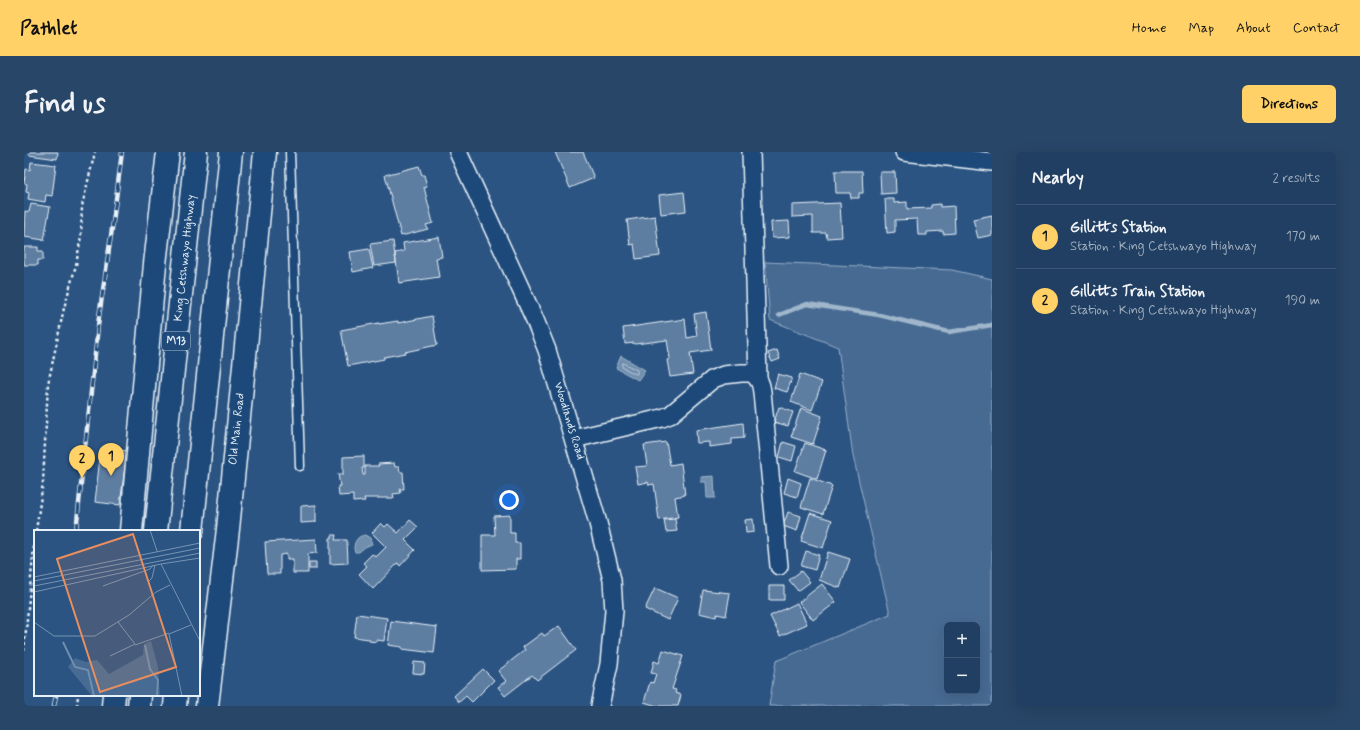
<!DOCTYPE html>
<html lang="en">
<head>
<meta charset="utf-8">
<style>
	body { margin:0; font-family:Mynerve,sans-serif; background:#284668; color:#f1f3f6 }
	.controls { position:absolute; right:12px; bottom:12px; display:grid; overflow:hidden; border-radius:6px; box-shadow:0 4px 16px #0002 }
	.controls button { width:36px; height:36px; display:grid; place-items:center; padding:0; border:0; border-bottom:1px solid #3d5877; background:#203f62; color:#f1f3f6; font:20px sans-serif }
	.you { position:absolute; left:485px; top:348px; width:14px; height:14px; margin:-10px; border:3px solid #fff; border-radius:50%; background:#1a73e8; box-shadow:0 0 0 6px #1a73e833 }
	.badge { display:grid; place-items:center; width:26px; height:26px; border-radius:50%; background:#ffd166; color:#111; font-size:13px; font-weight:700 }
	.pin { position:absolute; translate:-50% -33px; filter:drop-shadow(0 1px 2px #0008) }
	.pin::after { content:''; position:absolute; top:21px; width:14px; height:12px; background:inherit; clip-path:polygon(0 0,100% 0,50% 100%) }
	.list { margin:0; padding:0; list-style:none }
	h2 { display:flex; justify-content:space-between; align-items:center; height:52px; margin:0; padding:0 16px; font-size:17px }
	h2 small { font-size:13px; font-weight:400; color:#a2afbe }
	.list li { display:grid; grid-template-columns:26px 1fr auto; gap:12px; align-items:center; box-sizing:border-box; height:64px; padding:0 16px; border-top:1px solid #3d5877 }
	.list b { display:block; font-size:15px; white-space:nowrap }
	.list p { margin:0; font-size:13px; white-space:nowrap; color:#a2afbe }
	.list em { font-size:13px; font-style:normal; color:#a2afbe }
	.map { position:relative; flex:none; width:968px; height:554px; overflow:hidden; border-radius:6px }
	header { display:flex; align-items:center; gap:24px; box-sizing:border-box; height:56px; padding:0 20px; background:#ffd166; color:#111 }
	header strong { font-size:19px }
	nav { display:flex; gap:22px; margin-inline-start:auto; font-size:14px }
	.intro { display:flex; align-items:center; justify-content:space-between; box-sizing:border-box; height:96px; padding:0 24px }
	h1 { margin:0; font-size:28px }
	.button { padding:10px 18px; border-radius:6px; background:#ffd166; color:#111; font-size:14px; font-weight:700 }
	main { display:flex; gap:24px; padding:0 24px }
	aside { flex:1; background:#203f62; border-radius:6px; box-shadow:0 4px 16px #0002 }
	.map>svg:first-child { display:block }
</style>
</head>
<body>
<header>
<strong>Pathlet</strong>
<nav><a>Home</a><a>Map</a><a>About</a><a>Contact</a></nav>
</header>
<div class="intro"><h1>Find us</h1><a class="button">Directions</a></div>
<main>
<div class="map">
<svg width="968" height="554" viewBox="0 0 968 554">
	<rect width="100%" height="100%" fill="#2b5482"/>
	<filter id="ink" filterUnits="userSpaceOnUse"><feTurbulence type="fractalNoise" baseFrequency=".025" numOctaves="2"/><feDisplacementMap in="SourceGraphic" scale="8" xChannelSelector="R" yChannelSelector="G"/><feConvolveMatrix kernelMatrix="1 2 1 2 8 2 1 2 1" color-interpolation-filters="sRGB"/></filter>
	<g filter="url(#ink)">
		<!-- green -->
		<path fill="#476b93" stroke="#98aec6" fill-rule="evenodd" d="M741,110L928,118L968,127V554H745L752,509L866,462L829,304L814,195L746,168ZM923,473H953V539H923Z"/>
		<!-- water -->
		<path fill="#708ead" stroke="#a0b6cb" d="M597,204L621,218L614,228L592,216Z
			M690,324L691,346H683L682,330H677V325Z
			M341,383L346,386L348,392L341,395L335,400H331L330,397C330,390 333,384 341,383Z"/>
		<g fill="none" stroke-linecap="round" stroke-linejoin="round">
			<!-- shore -->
			<path stroke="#b8c9da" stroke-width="1" d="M599,211L613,218V222H611L598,215V213Z"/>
			<!-- stream -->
			<path stroke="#a0b6cb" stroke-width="4.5" d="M755,163L783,152L855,163L925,180L968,173"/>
		</g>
		<!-- building -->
		<path fill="#5d7da1" stroke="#e8f1f8" d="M6,0H34L33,7L5,3Z
			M531,0H559L570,26L546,36Z
			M7,10L32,13L28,44L22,43L21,50L4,47L5,41L2,40L3,32L0,31L2,17L6,18Z
			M395,14L398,23H400L403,34L400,35L409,71L402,73L404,77L377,84L361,23Z
			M811,19H838L839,41H835V46H827L826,41H812Z
			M856,20H871L872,41L857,42Z
			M660,40L662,59L637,62L635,43Z
			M861,47H870V51L883,50V57L907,56V53L916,52V55L930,54L931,81L919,82V79L903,80V83H894L893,67L871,68V80L863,81Z
			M816,51L818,85L803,86L802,81H789V64L768,65V53Z
			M7,52L26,55L20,88L0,85L1,59L5,60Z
			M968,63V83L954,86L949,67Z
			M631,64L636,104L612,107L610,92L606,93L603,68Z
			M765,69L766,85L748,86L747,70Z
			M415,85L418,105L412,106L415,125L375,131L371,101L380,99L379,91Z
			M369,89L372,111L350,114L346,92Z
			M0,95H14V99H19V108H14V113H0Z
			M345,97L349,116L329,120L326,100Z
			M682,160L687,198L666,201L669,222L646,225L643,208L646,207L643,188L611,192L610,191L601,192L599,176L661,167L663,186L673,184L670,162Z
			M408,164L413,193L381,200V201L360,205V207L324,214L317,178L355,171V172L374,169V171Z
			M753,198L756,207L748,210L744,201Z
			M754,222L768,226L763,240L750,236Z
			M776,222L798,230L788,258L767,250Z
			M755,255L769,260L764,274L750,270Z
			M777,256L798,264L789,292L767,285Z
			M719,271L720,286L708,287V292L685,295V290L673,291L672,278Z
			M642,290L646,313L657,311L661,343L651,345L654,365L635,368L630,332L625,333L624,330L614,332L611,315L623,314L620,293Z
			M759,290L772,294L768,309L755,305Z
			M781,291L802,298L793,327L771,319Z
			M77,296L103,299L96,353L71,350Z
			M340,304V316H338L339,323H341V314H355L354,312L370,311L371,315H375L376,320H379L380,337H376L377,341L369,342L370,346H340L341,349L329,350V343L315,344L314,334H316L314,322H319V305Z
			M764,326L777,331L773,345L760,341Z
			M786,326L808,334L799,362L777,355Z
			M292,353V370L277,371V354Z
			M764,360L777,364L773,379L759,374Z
			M786,361L808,368L799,396L777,389Z
			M486,363V381H491V391H496V407H492V417L458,418V383H471L470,364Z
			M651,367L653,379L642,380L640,368Z
			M729,367L730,380L722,381L721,368Z
			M386,368L394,375L381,388L391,398L376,414L374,411L349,437L335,422L343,414L339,411L348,402L352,405L362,395L348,381L357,371L361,375L364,372L374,381Z
			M308,383H312L311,388H323L324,411L306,412V386H308Z
			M292,387L293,401L284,402V421H269V407H263V402L256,403V422H243L241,390Z
			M782,399L795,403L791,418L777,414Z
			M804,400L826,407L816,436L795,428Z
			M285,410H292V417H285Z
			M777,419L786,430L774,439L765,428Z
			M798,432L812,450L789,468L775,450Z
			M745,434H760V448H745Z
			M631,436L654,446L644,468L621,457Z
			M679,438L706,441L702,464L693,462L692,465L675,461Z
			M773,451L783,472L756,484L746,464Z
			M333,462L363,466L360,489L353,488V490L345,489V487L330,485Z
			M367,469L413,475L410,501L378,497V495L364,493Z
			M535,474L552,498L513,528L508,523L481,544L474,535L482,529L474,519L501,498L499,495L518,481L520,484Z
			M639,498L659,504L648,537L652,538L651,541L657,543L654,554H633L620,550L626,530L629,531L632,522L627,521L630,509L635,511Z
			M390,510L401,511L400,522L389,521Z
			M459,517L470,528L448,550L442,544L435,550L430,544Z"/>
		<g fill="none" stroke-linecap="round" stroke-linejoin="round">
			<defs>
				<path id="lane" d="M266,0L276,314"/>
				<path id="street" d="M434,0L511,168L523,198L574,371L588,428L590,459L585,512L576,554
					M727,0L734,226
					M880,0L968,10
					M550,287L638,266L646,263L689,227L700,223L717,221H728C735,227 737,231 738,240L755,414"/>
				<path id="secondary" d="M107,379L131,112L144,0
					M89,554L90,543
					M183,554L204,377L241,0"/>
				<path id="highway" d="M132,379L172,0
					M168,379L207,0
					M115,554L116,543
					M151,554L152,543"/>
			</defs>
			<!-- lane casing -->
			<use href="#lane" stroke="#e8f1f8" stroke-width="11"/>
			<!-- street casing -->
			<use href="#street" stroke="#e8f1f8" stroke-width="20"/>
			<!-- secondary casing -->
			<use href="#secondary" stroke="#e8f1f8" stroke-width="25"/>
			<!-- highway casing -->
			<use href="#highway" stroke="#e8f1f8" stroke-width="25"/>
			<!-- path -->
			<path stroke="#e8f1f8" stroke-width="2.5" stroke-dasharray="3 3" stroke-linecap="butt" d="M12,379L19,330L24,232L40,156L52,113L57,84L58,54L71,0
				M0,499L11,383
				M53,554L54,543"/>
			<!-- lane -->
			<use href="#lane" stroke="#1f4a7a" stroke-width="8"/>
			<!-- street -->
			<use href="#street" stroke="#1f4a7a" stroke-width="17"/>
			<!-- secondary -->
			<use href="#secondary" stroke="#1f4a7a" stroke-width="22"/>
			<!-- highway -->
			<use href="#highway" stroke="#1f4a7a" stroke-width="22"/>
			<defs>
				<path id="rail" d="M52,379L75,165L89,70L98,0
					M30,554L32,543"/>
			</defs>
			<!-- rail casing -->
			<use href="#rail" stroke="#e8f1f8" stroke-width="4.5"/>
			<!-- rail -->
			<use href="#rail" stroke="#1f4a7a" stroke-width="3" stroke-dasharray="9" stroke-linecap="butt"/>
		</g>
	</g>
	<g text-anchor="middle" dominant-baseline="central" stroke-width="3" stroke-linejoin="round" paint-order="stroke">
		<!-- shield labels -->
		<rect fill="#1f4a7a" stroke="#acbfd2" stroke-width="1" x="138" y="180" width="28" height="18" rx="3"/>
		<g font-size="11" font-weight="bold" fill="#e8f1f8">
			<text x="152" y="189">M13</text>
		</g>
		<!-- street labels -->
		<g font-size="12" fill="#e8f1f8" stroke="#1f4a7a">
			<text transform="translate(161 106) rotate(-84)">King Cetshwayo Highway</text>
			<text transform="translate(545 269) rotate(73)">Woodlands Road</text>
			<text transform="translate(213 277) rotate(-84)">Old Main Road</text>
		</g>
	</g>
	<!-- overview -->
	<g transform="translate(10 378)">
		<rect width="166" height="166" fill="#2b5482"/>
		<path d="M117,111L124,137L126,166H58L34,137L41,128L52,132L63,130L75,144L109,125L110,114Z" fill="#476b93"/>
		<path fill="none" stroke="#708ead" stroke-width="2" d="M29,112L41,137L54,140L60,166M111,115L116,139L124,150L123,166"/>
		<path fill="none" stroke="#7793b1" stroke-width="1" d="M116,0L123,21M127,34L166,111M0,47L166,13M0,51L166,18M115,51L118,48L121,35M0,56L166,23M69,56L116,39L119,35M0,62L127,34L166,28M0,92L20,106H61L95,85L122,62L136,55M101,115L135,103M76,126L101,114L84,92M148,166L135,104L157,95"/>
		<path fill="#e88e5f" fill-opacity="0.15" stroke="#e88e5f" stroke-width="2" d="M99,4L142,137L66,162L23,29Z"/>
		<rect width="166" height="166" fill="none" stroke="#e8f1f8" stroke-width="2"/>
	</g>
</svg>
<div class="controls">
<button>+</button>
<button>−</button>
</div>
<div class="you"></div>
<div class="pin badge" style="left:87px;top:324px">1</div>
<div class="pin badge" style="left:58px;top:326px">2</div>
</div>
<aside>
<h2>Nearby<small>2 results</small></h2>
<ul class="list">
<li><span class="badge">1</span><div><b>Gillitts Station</b><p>Station · King Cetshwayo Highway</p></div><em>170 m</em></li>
<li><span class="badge">2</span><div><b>Gillitts Train Station</b><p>Station · King Cetshwayo Highway</p></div><em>190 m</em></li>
</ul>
</aside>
</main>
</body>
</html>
